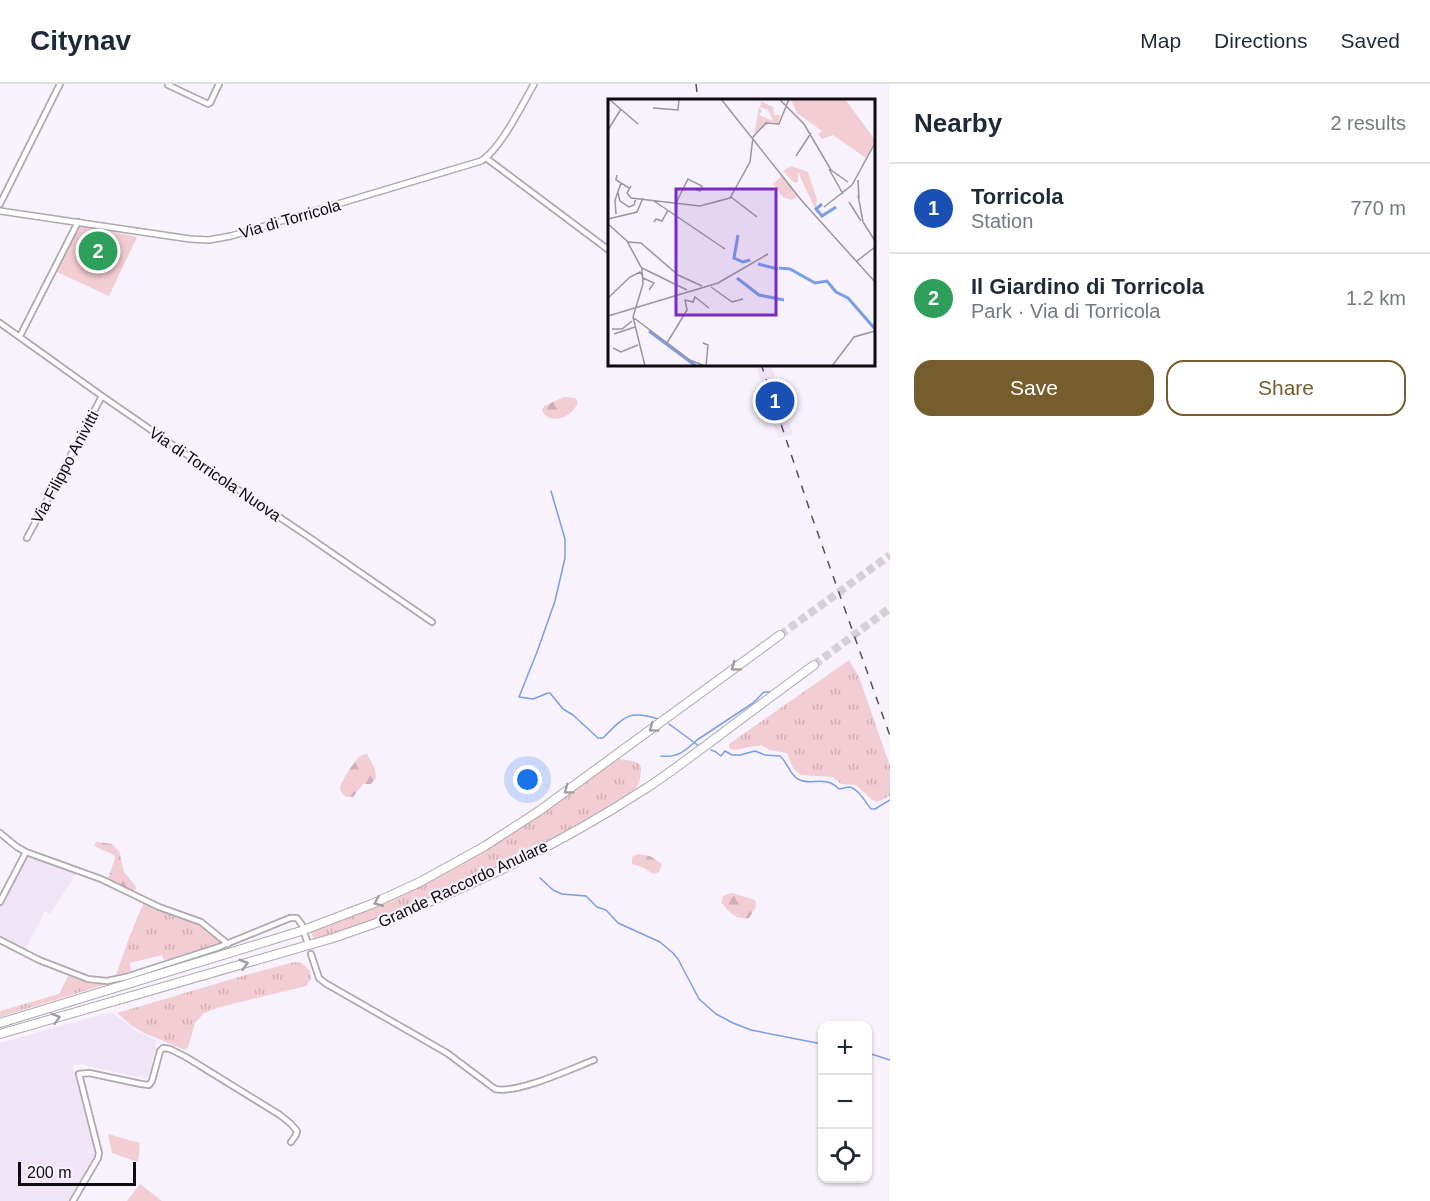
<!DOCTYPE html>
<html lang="en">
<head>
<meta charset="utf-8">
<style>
	body { margin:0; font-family:Helvetica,sans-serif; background:#f6f6f7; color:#1f2937 }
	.controls { position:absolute; right:18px; bottom:18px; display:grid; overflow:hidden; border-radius:12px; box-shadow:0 2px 4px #0004 }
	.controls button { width:54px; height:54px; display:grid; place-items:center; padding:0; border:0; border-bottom:2px solid #e0e1e3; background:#fff; color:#1f2937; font:30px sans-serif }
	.scale { position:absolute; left:18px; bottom:15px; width:118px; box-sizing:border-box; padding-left:6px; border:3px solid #0d0b0e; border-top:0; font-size:16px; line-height:21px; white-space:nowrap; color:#0d0b0e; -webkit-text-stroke:4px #f8f2fc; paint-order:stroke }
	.you { position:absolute; left:528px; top:696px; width:21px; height:21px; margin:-15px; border:4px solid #fff; border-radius:50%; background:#1a73e8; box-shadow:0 0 0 9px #1a73e833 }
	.badge { display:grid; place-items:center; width:39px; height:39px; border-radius:50%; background:#755d2d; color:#fff; font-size:20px; font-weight:700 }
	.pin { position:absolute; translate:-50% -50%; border:3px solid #fff; box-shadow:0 2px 6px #0006 }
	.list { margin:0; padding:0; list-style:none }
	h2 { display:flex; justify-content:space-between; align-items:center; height:78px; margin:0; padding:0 24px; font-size:26px }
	h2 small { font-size:20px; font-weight:400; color:#747a83 }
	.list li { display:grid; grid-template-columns:39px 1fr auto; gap:18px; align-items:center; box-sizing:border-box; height:90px; padding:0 24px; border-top:2px solid #e0e1e3 }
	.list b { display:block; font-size:22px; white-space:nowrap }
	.list p { margin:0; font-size:20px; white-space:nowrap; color:#747a83 }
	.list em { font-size:20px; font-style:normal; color:#747a83 }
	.actions { display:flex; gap:12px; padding:18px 24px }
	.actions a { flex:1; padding:14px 0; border:2px solid #755d2d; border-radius:18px; text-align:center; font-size:21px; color:#755d2d }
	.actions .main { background:#755d2d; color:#fff }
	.icon { flex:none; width:33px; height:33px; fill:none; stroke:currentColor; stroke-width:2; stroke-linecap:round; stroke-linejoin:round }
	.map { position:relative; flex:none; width:890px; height:1117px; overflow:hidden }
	header { display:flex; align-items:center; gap:36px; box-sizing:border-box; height:84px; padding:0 30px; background:#fff; border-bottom:2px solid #e0e1e3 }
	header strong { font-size:28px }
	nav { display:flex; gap:33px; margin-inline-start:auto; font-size:21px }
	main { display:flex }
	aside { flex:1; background:#fff }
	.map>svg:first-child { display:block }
</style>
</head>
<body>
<header>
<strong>Citynav</strong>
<nav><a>Map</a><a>Directions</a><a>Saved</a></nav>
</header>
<main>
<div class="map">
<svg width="890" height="1117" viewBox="0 0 890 1117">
	<defs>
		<pattern id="grass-tufts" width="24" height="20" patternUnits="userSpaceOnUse" patternTransform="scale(1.5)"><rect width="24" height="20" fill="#f3cdd4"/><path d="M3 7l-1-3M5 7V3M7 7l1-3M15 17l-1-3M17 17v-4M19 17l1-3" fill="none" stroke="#cfafb5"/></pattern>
		<pattern id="forest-firs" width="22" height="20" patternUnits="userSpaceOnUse" patternTransform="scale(1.5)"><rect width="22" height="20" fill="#f3cdd4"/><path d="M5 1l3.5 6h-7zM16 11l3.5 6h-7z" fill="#cfafb5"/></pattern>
	</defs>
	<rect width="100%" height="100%" fill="#f8f2fc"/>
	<!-- built -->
	<path fill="#f0e5f6" d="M756,281H771L793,350L778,354Z
		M27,770L77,789L50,830L45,827L25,866L0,853V822Z
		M111,928L141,950L157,956L148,995L80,980L73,982L96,1068L69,1117H0V959Z"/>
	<!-- grass -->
	<path fill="url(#grass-tufts)" d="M849,576L859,593L890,682V712L877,718L872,716L856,701L841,700L833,693L800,691L793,684L787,669L769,666L761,661L734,666L729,664V660Z
		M619,675L633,677L640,680C642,688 640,701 634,706C631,709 626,712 622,714C611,721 599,728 587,735C502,786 408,826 314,856L311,848C367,829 421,804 473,774C520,747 564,713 608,681Z
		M144,818L201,840L224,859L164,876L162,871L130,879L131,887L116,891L129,854Z
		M294,878L302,879L310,887L311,895L306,902L221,923L204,929L195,939L188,963L185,966L144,949L132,942L117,929L246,891Z
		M68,892L93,900H107L0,933V927L59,910Z"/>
	<!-- forest -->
	<path fill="url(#forest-firs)" d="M564,313L575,314L578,318C573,333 551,342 542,327L544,322Z
		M367,670L375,685L376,694L371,700H363L353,713H346C343,710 341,709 340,705C340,698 356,674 362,671C363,670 365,671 367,670Z
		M97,758L112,760L119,767L124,788L135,801L136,805L134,807L108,795L115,774L114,771L96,763L94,760Z
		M638,770L650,772L662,780L659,788L653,790L644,784L632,780V773Z
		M732,809L755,816L756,823L749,834C735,836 729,828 721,818L723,812Z"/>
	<!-- garden -->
	<path fill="#f3cdd4" d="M78,141L137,153L109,212L55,187Z
		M108,1050L140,1059L138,1078L112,1069Z
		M140,1100L162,1117H127Z"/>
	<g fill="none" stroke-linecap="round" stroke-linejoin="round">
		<!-- stream -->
		<path stroke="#799ee5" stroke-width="1.5" d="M551,407L565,455V474L555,517L537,568L519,613L533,615L548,609H550L563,625L573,631L598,654H603C623,634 628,625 658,635
			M669,640L699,662
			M711,666L716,668L721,672L725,667L732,671H740L755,667L765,671L780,672C788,679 789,690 798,695C811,703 824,690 839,705C842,705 846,703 849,703C858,704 866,719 871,725H875L890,716
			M661,672C678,674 685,667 697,656L753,619L764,608H770
			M540,794L553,806L562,810L586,812L597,823L606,826L618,839L660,858L673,869L678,875L699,915L716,930L733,939L751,946L822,960
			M868,969L890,976"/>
		<!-- motorway-tunnel -->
		<path stroke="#d5cfd8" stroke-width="8" stroke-dasharray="8 4" stroke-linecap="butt" d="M780,551L890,471
			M814,581L890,524"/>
		<defs>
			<path id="minor" d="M168,1L208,20L210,19L219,0
				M486,74L610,167
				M0,120L60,0
				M0,239L102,312L219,393L303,449L432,538
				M20,252L78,138
				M27,454L102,312
				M0,749L17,763L26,768L101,795L159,823L201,838L228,860
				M0,818L26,768
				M305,851L308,860
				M0,856L39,876L88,895L107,897L126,893L219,863L290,834H297L302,841
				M311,870L319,894L325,899L447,969L495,1005C517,1010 571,985 594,976
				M73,1117L98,1074L99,1069L79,990L89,989L141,1000L149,1001L152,997L160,967L163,964L170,965L186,973L280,1031L291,1040L297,1047L296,1051L291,1058"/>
			<path id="tertiary" d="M0,127L190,155L209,156L231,152L481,77C500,66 522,21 534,0"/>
			<path id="motorway" d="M0,939L301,847L372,820L420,798L485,762L539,727L780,551
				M0,950L333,854C440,819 551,766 645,705C667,691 687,675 708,660C743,633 779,607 814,581"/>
		</defs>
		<!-- minor casing -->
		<use href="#minor" stroke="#aea8b1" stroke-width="8"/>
		<!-- tertiary casing -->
		<use href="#tertiary" stroke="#aea8b1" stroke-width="8"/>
		<!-- motorway casing -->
		<use href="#motorway" stroke="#aea8b1" stroke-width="10"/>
		<!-- minor -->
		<use href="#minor" stroke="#fff" stroke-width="4.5"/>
		<!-- tertiary -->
		<use href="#tertiary" stroke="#fff" stroke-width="5"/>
		<!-- motorway -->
		<use href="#motorway" stroke="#fff" stroke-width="8"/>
		<!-- rail -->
		<path stroke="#555257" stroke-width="1.5" stroke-dasharray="8 8" stroke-linecap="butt" d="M696,0L698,16
			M761,280L812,433L890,652"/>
	</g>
	<!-- one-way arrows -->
	<defs><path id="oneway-chevron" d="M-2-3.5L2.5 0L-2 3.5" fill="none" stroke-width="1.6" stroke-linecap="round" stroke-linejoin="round" transform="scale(1.5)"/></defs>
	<g stroke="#9e9d9f">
		<use href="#oneway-chevron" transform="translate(735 583) rotate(144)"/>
		<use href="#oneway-chevron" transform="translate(653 644) rotate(144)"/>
		<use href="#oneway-chevron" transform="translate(568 706) rotate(144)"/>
		<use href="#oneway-chevron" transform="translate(378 818) rotate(157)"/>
		<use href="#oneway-chevron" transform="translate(244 880) rotate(-16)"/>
		<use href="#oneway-chevron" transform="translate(56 934) rotate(-16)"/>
	</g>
	<g text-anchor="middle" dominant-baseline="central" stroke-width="4.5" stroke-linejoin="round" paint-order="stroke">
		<!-- street labels -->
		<g font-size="16" fill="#0d0b0e" stroke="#f8f2fc">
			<text transform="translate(290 135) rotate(-16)">Via di Torricola</text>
			<text transform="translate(65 383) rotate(-62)">Via Filippo Anivitti</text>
			<text transform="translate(215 390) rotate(34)">Via di Torricola Nuova</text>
			<text transform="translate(463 800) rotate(-25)">Grande Raccordo Anulare</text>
		</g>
	</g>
	<!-- overview -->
	<g transform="translate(608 15)">
		<rect width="267" height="267" fill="#f8f2fc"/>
		<path d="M153,2L165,8L166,16H173L170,24L162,23L146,36L151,8L154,12L151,16L165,22L160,11L152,8ZM183,67L200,73L209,100L208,112L190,73V83L186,84L175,72ZM175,76L190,97L184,101L175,98L165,85Z" fill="#f3cdd4"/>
		<path d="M183,0H237L267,41L258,59L225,36L214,40L210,35L214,32L189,14Z" fill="#f3cdd4"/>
		<path fill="none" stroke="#799ee5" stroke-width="3" d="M214,105L208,110L214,117L228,108M130,136L126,159L135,163L142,161M150,165L170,170M171,169L182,170L207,184L219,182L228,193L240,199L267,230M129,179L151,196L176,201M41,232L88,267"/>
		<path fill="none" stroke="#9a969d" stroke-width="1.5" d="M1,0L30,25M113,0L194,102L267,183M171,0L196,25L223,71L240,83M45,9L70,11L71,0M0,31L13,10M145,38L158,24L171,25L181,0M188,57L203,34M221,70L235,95M9,76L8,81L21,89M250,81L251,100M23,87L19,94L23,99L92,107L122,99L142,63L145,38M10,94L12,102L21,108L26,106L28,99M250,96L255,123L267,142M123,98L149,118M46,102L117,150M241,103L253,122M68,104L80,80L94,87L92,92L87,90M216,108L244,86L267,44M8,115L7,101L13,84M0,120L29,113L35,99M46,123L48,120L54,122L60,111M0,125L19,142L34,170L35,185L25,218L37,267M20,143L33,144L70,176L94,187M249,162L267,148M34,169L79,191M35,179L46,184L41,191M103,188L124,203L135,200M0,199L22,178L32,173L35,177M0,217L110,184L160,155M26,219L82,261L97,267M4,230H14L24,222M6,235L27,228M59,244L79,211L77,201L85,203L87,198L101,209M95,244L100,246L98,267M5,249L13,253L30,246M224,267L246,238L267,232"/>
		<path fill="#7b2cbf" fill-opacity="0.15" stroke="#7b2cbf" stroke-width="3" d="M68,90H168V216H68Z"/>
		<rect width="267" height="267" fill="none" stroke="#0d0b0e" stroke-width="3"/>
	</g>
</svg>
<div class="controls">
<button>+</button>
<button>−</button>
<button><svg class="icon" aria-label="locate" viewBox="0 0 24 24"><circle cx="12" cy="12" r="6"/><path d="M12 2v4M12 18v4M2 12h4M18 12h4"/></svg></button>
</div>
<div class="scale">200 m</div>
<div class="you"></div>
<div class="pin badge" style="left:775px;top:317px;background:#1a4fb4">1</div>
<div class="pin badge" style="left:98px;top:167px;background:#2e9e5b">2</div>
</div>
<aside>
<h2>Nearby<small>2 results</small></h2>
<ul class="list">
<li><span class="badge" style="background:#1a4fb4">1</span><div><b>Torricola</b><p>Station</p></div><em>770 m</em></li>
<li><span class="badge" style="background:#2e9e5b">2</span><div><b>Il Giardino di Torricola</b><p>Park · Via di Torricola</p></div><em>1.2 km</em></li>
</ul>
<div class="actions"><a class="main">Save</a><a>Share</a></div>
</aside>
</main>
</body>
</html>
